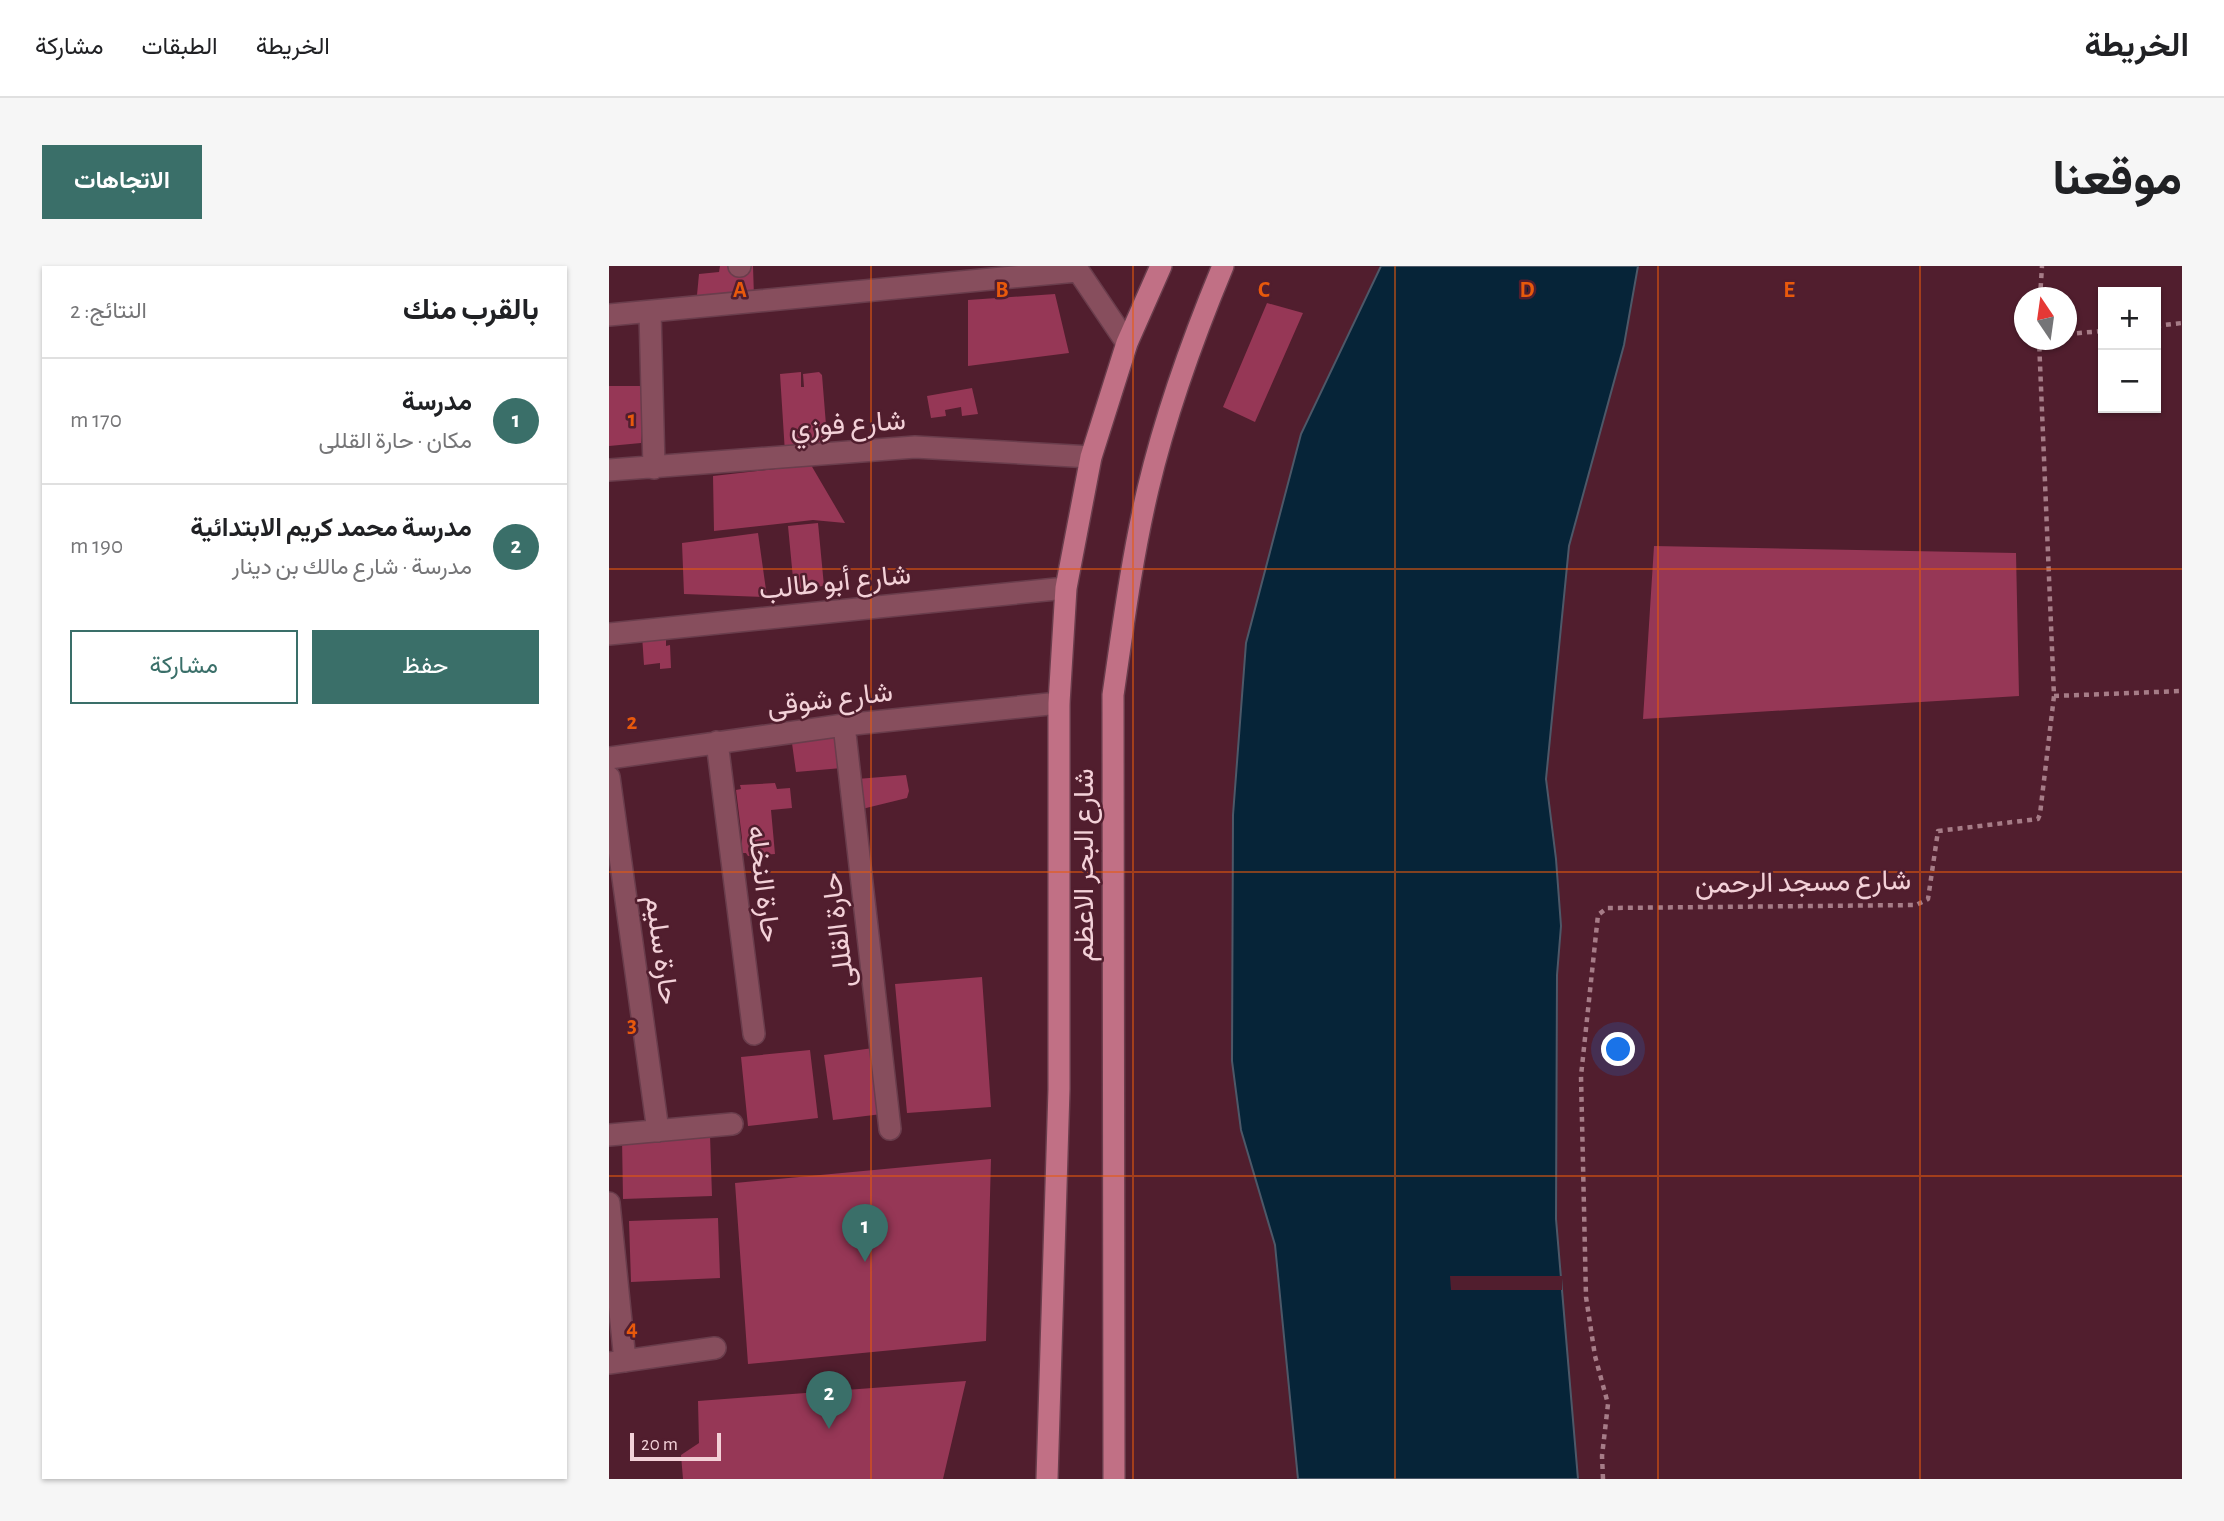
<!DOCTYPE html>
<html lang="ar">
<head>
<meta charset="utf-8">
<style>
	body { margin:0; font-family:"Alegreya Sans",Vazirmatn,sans-serif; background:#f6f6f6; color:#202124; direction:rtl }
	.controls { position:absolute; right:21px; top:21px; display:grid; overflow:hidden; border-radius:0px; box-shadow:0 2px 5px #0004 }
	.controls button { width:63px; height:63px; display:grid; place-items:center; padding:0; border:0; border-bottom:2px solid #e0e0e0; background:#fff; color:#202124; font:35px sans-serif }
	.compass { position:absolute; left:1405px; top:21px; width:63px; height:63px; border-radius:50%; background:#fff; box-shadow:0 2px 5px #0004; rotate:347deg }
	.scale { position:absolute; left:21px; bottom:18px; width:91px; box-sizing:border-box; padding-left:7px; border:4px solid #f3d1d8; border-top:0; font-size:19px; line-height:24px; white-space:nowrap; color:#f3d1d8; -webkit-text-stroke:5px #511e2e; paint-order:stroke }
	.you { position:absolute; left:1010px; top:784px; width:24px; height:24px; margin:-18px; border:5px solid #fff; border-radius:50%; background:#1a73e8; box-shadow:0 0 0 10px #1a73e833 }
	.badge { display:grid; place-items:center; width:46px; height:46px; border-radius:50%; background:#3a6f69; color:#fff; font-size:23px; font-weight:700 }
	.pin { position:absolute; translate:-50% -58px; filter:drop-shadow(0 2px 4px #0008) }
	.pin::after { content:''; position:absolute; top:37px; width:24px; height:21px; background:inherit; clip-path:polygon(0 0,100% 0,50% 100%) }
	.list { margin:0; padding:0; list-style:none }
	h2 { display:flex; justify-content:space-between; align-items:center; height:91px; margin:0; padding:0 28px; font-size:30px }
	h2 small { font-size:23px; font-weight:400; color:#757577 }
	.list li { display:grid; grid-template-columns:46px 1fr auto; gap:21px; align-items:center; box-sizing:border-box; height:126px; padding:0 28px; border-top:2px solid #e0e0e0 }
	.list b { display:block; font-size:26px; white-space:nowrap }
	.list p { margin:0; font-size:23px; white-space:nowrap; color:#757577 }
	.list em { font-size:23px; font-style:normal; color:#757577 }
	.actions { display:flex; gap:14px; padding:21px 28px }
	.actions a { flex:1; padding:16px 0; border:2px solid #3a6f69; border-radius:0px; text-align:center; font-size:24px; color:#3a6f69 }
	.actions .main { background:#3a6f69; color:#fff }
	.map { position:relative; flex:none; width:1573px; height:1213px; overflow:hidden; direction:ltr; border-radius:0px }
	header { display:flex; align-items:center; gap:42px; box-sizing:border-box; height:98px; padding:0 35px; background:#fff; border-bottom:2px solid #e0e0e0 }
	header strong { font-size:33px }
	nav { display:flex; gap:38px; margin-inline-start:auto; font-size:24px }
	.intro { display:flex; align-items:center; justify-content:space-between; box-sizing:border-box; height:168px; padding:0 42px }
	h1 { margin:0; font-size:49px }
	.button { padding:18px 32px; border-radius:0px; background:#3a6f69; color:#fff; font-size:24px; font-weight:700 }
	main { display:flex; gap:42px; padding:0 42px }
	aside { flex:1; background:#fff; border-radius:0px; box-shadow:0 2px 5px #0004 }
	.map>svg:first-child { display:block }
</style>
</head>
<body>
<header>
<strong>الخريطة</strong>
<nav><a>الخريطة</a><a>الطبقات</a><a>مشاركة</a></nav>
</header>
<div class="intro"><h1>موقعنا</h1><a class="button">الاتجاهات</a></div>
<main>
<div class="map">
<svg width="1573" height="1213" viewBox="0 0 1573 1213">
	<rect width="100%" height="100%" fill="#511e2e"/>
	<!-- water -->
	<path fill="#062438" stroke="#4d5868" stroke-width="2" d="M772,0H1029L1015,79L960,280L937,513L947,593L952,660L948,709L947,953L969,1213H689L666,979L632,864L623,795L624,549L637,377L692,168Z"/>
	<!-- pier -->
	<path fill="#511e2e" d="M841,1010H953V1024H842Z"/>
	<!-- building -->
	<path fill="#963756" d="M111,0H144L145,31L88,29L90,8L110,6Z
		M446,28L460,87L359,100V34Z
		M658,37L694,47L646,156L614,141Z
		M192,106V121H195L194,108L210,106L213,109L219,184L176,187L171,108Z
		M0,120H37L32,177L0,180Z
		M363,122L369,148L353,150L352,141L336,144L337,150L322,152L318,130Z
		M202,199L236,257L204,254L105,265L104,210Z
		M209,257L215,320L185,323L179,260Z
		M149,267L158,331L75,328L73,277Z
		M1045,280L1407,287L1410,430L1034,453Z
		M33,369L57,370V380L61,379L62,402L51,403V397L35,399Z
		M230,464L233,502L187,506L182,470Z
		M297,509L300,525L298,532L253,543L248,513Z
		M166,517L168,523L181,522L183,542L162,544L166,588L139,590L137,587H132L133,572L127,524L132,523L131,519Z
		M373,711L382,841L298,847L286,718Z
		M264,782L273,848L224,854L215,789Z
		M201,784L209,852L139,860L132,791Z
		M101,869L103,930L14,933L13,872Z
		M382,893L377,1075L139,1098L126,917Z
		M109,952L111,1012L22,1016L20,955Z
		M357,1115L334,1213H74L72,1189L90,1177L89,1135Z"/>
	<g fill="none" stroke-linecap="round" stroke-linejoin="round">
		<defs>
			<path id="street" d="M130,0H131
				M466,0L518,77
				M41,46L45,202
				M0,49L468,5
				M0,204L306,181L482,191
				M0,368L457,322
				M235,459L281,863
				M108,476L145,768
				M0,492L235,459L450,437
				M0,511L49,865
				M0,869L123,858
				M0,937L16,1095
				M0,1097L106,1082"/>
			<path id="primary" d="M438,1213L450,823V437L457,322L482,191L518,77L552,0
				M505,1213L504,429C514,360 523,291 539,223C557,147 584,72 614,0"/>
		</defs>
		<!-- street casing -->
		<use href="#street" stroke="#6a3d4c" stroke-width="24"/>
		<!-- primary casing -->
		<use href="#primary" stroke="#6a3d4c" stroke-width="24"/>
		<!-- path -->
		<path stroke="#a67c87" stroke-width="4.5" stroke-dasharray="5 5" stroke-linecap="butt" d="M1431,32L1433,0
			M1547,60L1573,57
			M1458,68L1494,65
			M1445,430L1573,425
			M994,1213L993,1190L999,1138L986,1090L977,1031L972,810L989,649L998,642L1307,639L1319,633L1329,565L1429,553L1431,548L1445,430L1430,74"/>
		<!-- street -->
		<use href="#street" stroke="#874e5d" stroke-width="21"/>
		<!-- primary -->
		<use href="#primary" stroke="#c17085" stroke-width="21"/>
	</g>
	<!-- grid -->
	<path fill="none" stroke="#e8590c" stroke-width="2" stroke-opacity="0.55" d="M262,0V1213M524,0V1213M786,0V1213M1049,0V1213M1311,0V1213M0,303H1573M0,606H1573M0,910H1573"/>
	<g text-anchor="middle" dominant-baseline="central" stroke-width="5" stroke-linejoin="round" paint-order="stroke">
		<!-- street labels -->
		<g font-size="28" fill="#f3d1d8" stroke="#511e2e">
			<text transform="translate(239 159) rotate(-4)">شارع فوزي</text>
			<text transform="translate(226 317) rotate(-6)">شارع أبو طالب</text>
			<text transform="translate(221 434) rotate(-7)">شارع شوقى</text>
			<text transform="translate(476 599) rotate(-90)">شارع البحر الاعظم</text>
			<text transform="translate(1194 617) rotate(-1)">شارع مسجد الرحمن</text>
			<text transform="translate(154 618) rotate(83)">حارة النخله</text>
			<text transform="translate(230 664) rotate(-97)">حارة القللى</text>
			<text transform="translate(52 684) rotate(82)">حارة سليم</text>
		</g>
	</g>
	<g font-size="23" text-anchor="middle" font-weight="bold" fill="#e8590c" stroke="#511e2e" stroke-width="5" stroke-linejoin="round" paint-order="stroke">
		<text x="131" y="31">A</text>
		<text x="393" y="31">B</text>
		<text x="655" y="31">C</text>
		<text x="918" y="31">D</text>
		<text x="1180" y="31">E</text>
		<text x="23" y="160">1</text>
		<text x="23" y="463">2</text>
		<text x="23" y="766">3</text>
		<text x="23" y="1069">4</text>
	</g>
</svg>
<div class="controls">
<button>+</button>
<button>−</button>
</div>
<svg class="compass" viewBox="-18 -18 36 36"><path d="M0-13l5 13h-10z" fill="#e53935"/><path d="M0 13l5-13h-10z" fill="#757577"/></svg>
<div class="scale">20 m</div>
<div class="you"></div>
<div class="pin badge" style="left:256px;top:996px">1</div>
<div class="pin badge" style="left:220px;top:1163px">2</div>
</div>
<aside>
<h2>بالقرب منك<small>النتائج: 2</small></h2>
<ul class="list">
<li><span class="badge">1</span><div><b>مدرسة</b><p>مكان · حارة القللى</p></div><em>170 m</em></li>
<li><span class="badge">2</span><div><b>مدرسة محمد كريم الابتدائية</b><p>مدرسة · شارع مالك بن دينار</p></div><em>190 m</em></li>
</ul>
<div class="actions"><a class="main">حفظ</a><a>مشاركة</a></div>
</aside>
</main>
</body>
</html>
